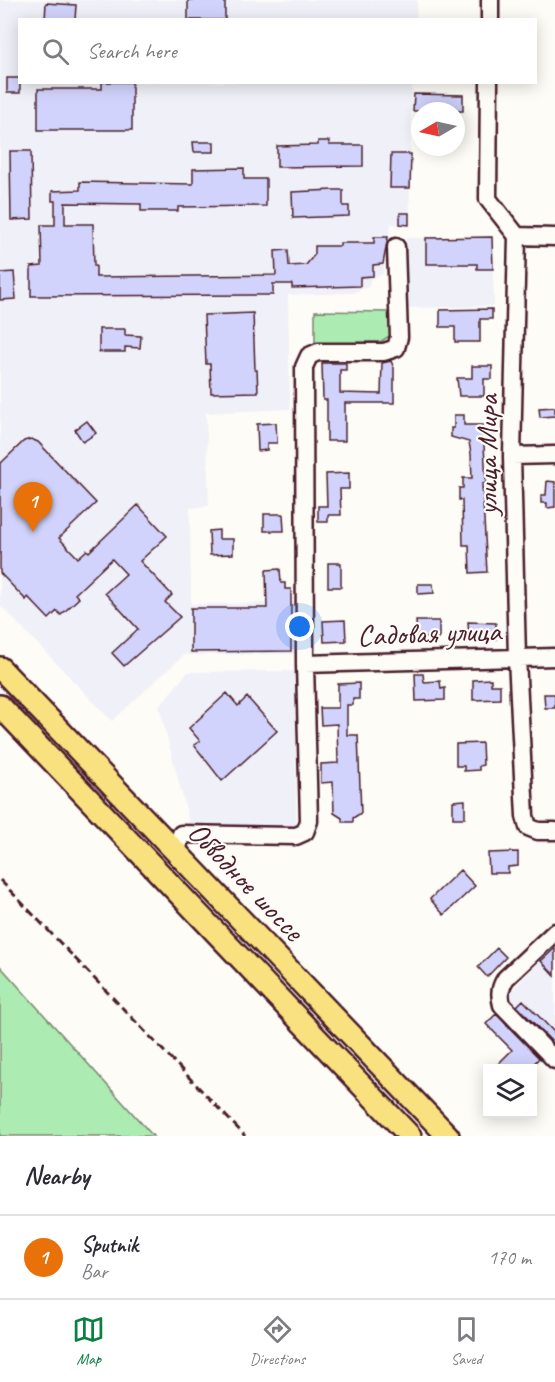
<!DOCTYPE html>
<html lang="en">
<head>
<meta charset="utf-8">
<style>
	body { margin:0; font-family:Caveat,sans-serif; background:#f7f7f7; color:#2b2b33 }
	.controls { position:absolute; right:18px; bottom:18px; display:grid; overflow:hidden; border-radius:0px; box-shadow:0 3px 15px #0003 }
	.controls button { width:54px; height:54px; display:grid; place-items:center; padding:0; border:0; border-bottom:2px solid #e1e1e2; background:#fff; color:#2b2b33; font:30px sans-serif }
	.compass { position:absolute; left:411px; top:102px; width:54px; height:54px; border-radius:50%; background:#fff; box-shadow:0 3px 15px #0003; rotate:261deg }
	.you { position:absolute; left:300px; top:627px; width:21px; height:21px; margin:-15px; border:4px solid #fff; border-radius:50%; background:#1a73e8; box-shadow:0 0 0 9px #1a73e833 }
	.badge { display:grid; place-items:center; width:39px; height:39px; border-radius:50%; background:#0b8043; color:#fff; font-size:20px; font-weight:700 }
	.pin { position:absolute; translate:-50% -50px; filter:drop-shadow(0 2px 3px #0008) }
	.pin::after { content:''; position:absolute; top:32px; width:21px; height:18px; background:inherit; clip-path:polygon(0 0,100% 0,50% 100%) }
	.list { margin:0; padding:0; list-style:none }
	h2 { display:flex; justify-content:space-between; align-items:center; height:78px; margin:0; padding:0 24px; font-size:26px }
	h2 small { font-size:20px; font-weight:400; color:#7c7c81 }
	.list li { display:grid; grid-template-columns:39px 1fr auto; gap:18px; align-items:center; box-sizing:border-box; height:84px; padding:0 24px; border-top:2px solid #e1e1e2 }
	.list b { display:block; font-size:22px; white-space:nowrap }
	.list p { margin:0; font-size:20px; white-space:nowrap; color:#7c7c81 }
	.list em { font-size:20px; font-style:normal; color:#7c7c81 }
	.icon { flex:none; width:33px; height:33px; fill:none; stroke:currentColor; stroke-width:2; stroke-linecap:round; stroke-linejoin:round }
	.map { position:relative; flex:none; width:555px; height:1136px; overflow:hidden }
	.search { position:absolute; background:#fff; box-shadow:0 3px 15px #0003; left:18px; right:18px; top:18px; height:66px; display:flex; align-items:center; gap:15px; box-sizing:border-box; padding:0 21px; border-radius:0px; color:#7c7c81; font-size:22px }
	.sheet { height:162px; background:#fff }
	nav { display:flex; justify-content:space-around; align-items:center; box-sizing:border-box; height:84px; border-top:2px solid #e1e1e2; background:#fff; font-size:16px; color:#7c7c81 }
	nav a { display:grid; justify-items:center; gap:3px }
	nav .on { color:#0b8043 }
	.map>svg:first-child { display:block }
</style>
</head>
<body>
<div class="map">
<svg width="555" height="1136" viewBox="0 0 555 1136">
	<rect width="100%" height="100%" fill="#fdfcf7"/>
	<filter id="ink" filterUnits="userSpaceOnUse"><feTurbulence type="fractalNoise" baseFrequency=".0167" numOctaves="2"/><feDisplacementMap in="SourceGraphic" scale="12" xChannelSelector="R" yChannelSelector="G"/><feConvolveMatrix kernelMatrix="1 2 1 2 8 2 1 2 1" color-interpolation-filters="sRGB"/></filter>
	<g filter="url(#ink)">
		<!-- built -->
		<path fill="#f0f0f8" d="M0,0H417L416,20H20V82L412,83L409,225L391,224L383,274L371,279L368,287L353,293L288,295L290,409L206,413L209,506L190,508L191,604L296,603L297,654L184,655L112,721L0,605Z
			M492,237L494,306L407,308L406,238Z
			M296,671V830L191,829L159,706L188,672Z
			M555,945V1048L506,997Z"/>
		<!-- green -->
		<path fill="#acebb2" stroke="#7b856e" stroke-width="1.5" d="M315,311L391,312V335L380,342L315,344Z
			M0,966L153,1136H0Z"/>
		<!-- building -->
		<path fill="#d1d3fc" stroke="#4a1f2b" stroke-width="1.5" d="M188,0H225V20H188Z
			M46,3L76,5L75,20H45Z
			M7,78H20V93H7Z
			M102,82H132V130H38V89H102Z
			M414,94L463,95V111H413Z
			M318,141H329V145H363V166L277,167V146L318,145Z
			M193,142H214V152H194Z
			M10,151H31L32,219L11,220Z
			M391,154H411L410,188H390Z
			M244,168V179H266V206L178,207V211H141V204L65,203V224H93L94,266H96V277L276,275L275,251L288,250L289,266L306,265L315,254V246H340V243H374V237H388L383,264L373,265V276L360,277V286L292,288V284H273V295L31,296V267L42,266L41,225H55V201H52V191L80,190V182L193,184V169Z
			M333,190H343V206H349V216L293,218L292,192Z
			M400,213H409V225L400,224Z
			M492,237L493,269H477V264H426V238Z
			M14,272L16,299L0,300V273Z
			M492,309V319H480V342H455V327H440V310Z
			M253,313L255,370H257L258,392L211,393L210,364H206L204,315Z
			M99,329H125V335L141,336L140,348L125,347V352H99Z
			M391,361L394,368V403H345V441H327V400H323L322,363H346V370H340V393L381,394L382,363Z
			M472,366H492V379H484V396H459L457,378H472Z
			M555,407V416L540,417L539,408Z
			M454,415H464V425H483L486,483L482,484L487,572L470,573L469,545H463L462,500H459V488H463V478H472L471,454L469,442L451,437V428H454Z
			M87,421L96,433L83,442L75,430Z
			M276,423L277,443H267V450L258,451L257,424Z
			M31,439L38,442L96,503L59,538L78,558L87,550L89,552L138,505L167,536L140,561L172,595L165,602L180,617L124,666L112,653L138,629L105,593L126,574L112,559L75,594L79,598L61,615L57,611L49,619L28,597L26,600L0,573V464L24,441Z
			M349,473V489H340L341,515H328V522H318V506H327L326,474Z
			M547,481L555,482V507L547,508V503H541V495H546Z
			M264,514H283L284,531H264Z
			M219,530V539H233V554L210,555L209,531Z
			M328,563H341V587H328Z
			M280,569L281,583H285V589H291V651L191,652V608H267L266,570Z
			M418,584H433L434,593L418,594Z
			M345,620L346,641L324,642L323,621Z
			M416,621H439V638H417Z
			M468,622L496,623V639L469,640Z
			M415,674H423L424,682L440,681L441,689L445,688V700L416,701Z
			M491,679V685H500V699L473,700V680Z
			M359,683V699H353V705H347V735H358L361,813L353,818V822H342V818L334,813L333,782L321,783V764L338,763L337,724L321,725L320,708H338V684Z
			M227,693L238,706L247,697L277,731L222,781L194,745L200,741L189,728Z
			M544,694H555V708H545Z
			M482,743L483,765L479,766V770L464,771V766H456V744Z
			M465,800V818H453V801Z
			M518,852V866L508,867V873H489L488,853Z
			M460,870L475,886L444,915L430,899Z
			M497,948L506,957L487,977L478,967Z
			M555,948V976L541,961Z
			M523,1000L555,1033V1045L517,1006Z
			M496,1014L539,1058L531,1067L527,1064L523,1068H494L512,1050L486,1024Z"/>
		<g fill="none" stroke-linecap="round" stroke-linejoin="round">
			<defs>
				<path id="minor" d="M490,20V0
					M489,82L488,199L517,236L512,456L517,658L525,816L528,827L538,831H555
					M517,236L555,237
					M512,456L555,455
					M305,664L555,657
					M177,853L181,834L296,836L305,832L309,821L305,664L304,367L309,356L318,352H384L396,348L399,337L396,247
					M555,932L506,978C500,987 499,994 502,1005L555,1060"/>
				<path id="major" d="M0,668L448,1136
					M0,706L410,1136"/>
			</defs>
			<!-- minor casing -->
			<use href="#minor" stroke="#4a1f2b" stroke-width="21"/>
			<!-- major casing -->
			<use href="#major" stroke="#4a1f2b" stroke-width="26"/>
			<!-- minor -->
			<use href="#minor" stroke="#fdfcf7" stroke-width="16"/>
			<!-- major -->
			<use href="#major" stroke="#fae180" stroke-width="21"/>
			<!-- rail -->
			<path stroke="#4a1f2b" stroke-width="3" stroke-dasharray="9 4.5" stroke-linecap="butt" d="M0,880L245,1136"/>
		</g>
	</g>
	<g text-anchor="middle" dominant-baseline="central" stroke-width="4.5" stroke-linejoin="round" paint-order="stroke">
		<!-- street labels -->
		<g font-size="30" fill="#4a1f2b" stroke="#fdfcf7">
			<text transform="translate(487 455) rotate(-90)">улица Мира</text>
			<text transform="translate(429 633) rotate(-2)">Садовая улица</text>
			<text transform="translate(246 881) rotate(46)">Обводное шоссе</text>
		</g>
	</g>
</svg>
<div class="controls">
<button><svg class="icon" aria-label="layers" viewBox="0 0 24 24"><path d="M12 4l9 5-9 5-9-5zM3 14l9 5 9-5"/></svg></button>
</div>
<svg class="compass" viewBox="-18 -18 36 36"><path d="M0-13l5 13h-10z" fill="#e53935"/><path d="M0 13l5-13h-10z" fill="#7c7c81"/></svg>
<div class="you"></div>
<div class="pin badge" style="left:33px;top:532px;background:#e8710a">1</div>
<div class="search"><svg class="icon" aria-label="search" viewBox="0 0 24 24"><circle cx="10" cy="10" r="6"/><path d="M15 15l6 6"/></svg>Search here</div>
</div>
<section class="sheet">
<h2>Nearby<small></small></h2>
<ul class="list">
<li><span class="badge" style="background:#e8710a">1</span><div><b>Sputnik</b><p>Bar</p></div><em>170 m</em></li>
</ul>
</section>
<nav>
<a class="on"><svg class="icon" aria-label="map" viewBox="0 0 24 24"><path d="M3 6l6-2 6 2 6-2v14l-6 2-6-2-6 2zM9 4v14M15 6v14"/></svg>Map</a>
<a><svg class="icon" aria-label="directions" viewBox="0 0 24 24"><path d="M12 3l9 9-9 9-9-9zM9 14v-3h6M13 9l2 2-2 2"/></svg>Directions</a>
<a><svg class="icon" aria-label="saved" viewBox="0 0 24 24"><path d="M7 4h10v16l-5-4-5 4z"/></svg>Saved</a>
</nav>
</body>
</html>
